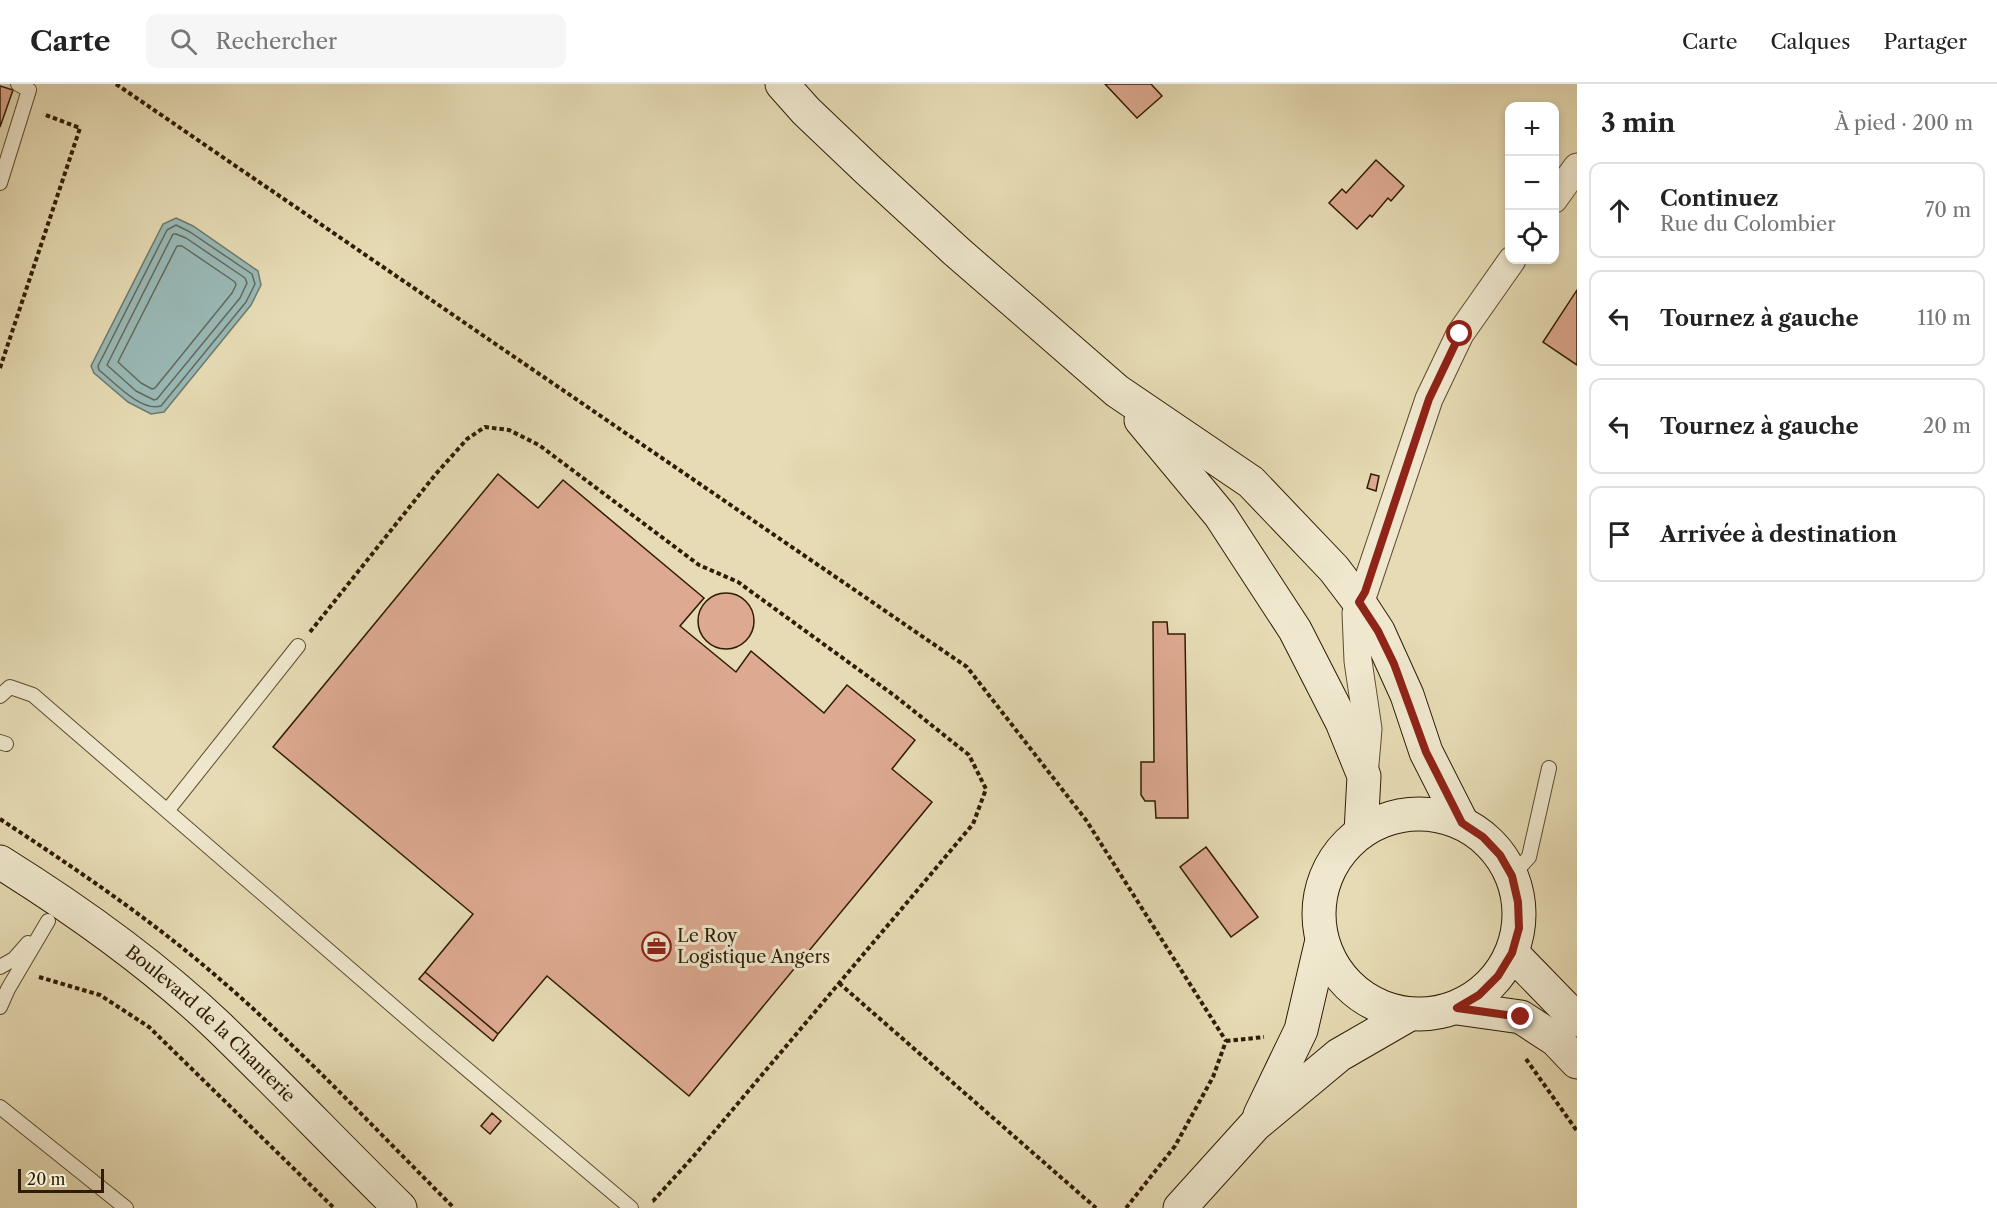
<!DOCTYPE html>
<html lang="fr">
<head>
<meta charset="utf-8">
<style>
	body { margin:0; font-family:"Libre Caslon Text",serif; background:#f6f6f6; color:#222 }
	.controls { position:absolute; right:18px; top:18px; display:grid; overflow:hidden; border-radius:12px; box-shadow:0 3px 9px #0003 }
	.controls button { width:54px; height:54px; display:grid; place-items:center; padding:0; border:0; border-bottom:2px solid #e0e0e0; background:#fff; color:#222; font:30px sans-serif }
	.scale { position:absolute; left:18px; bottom:15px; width:86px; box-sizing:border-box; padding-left:6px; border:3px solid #301c03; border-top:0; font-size:16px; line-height:21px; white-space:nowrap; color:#301c03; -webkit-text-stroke:4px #efe8ce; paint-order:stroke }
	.stop { position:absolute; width:18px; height:18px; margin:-14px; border:4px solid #8f2418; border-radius:50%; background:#fff }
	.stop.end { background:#8f2418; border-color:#fff; box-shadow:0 2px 6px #0008 }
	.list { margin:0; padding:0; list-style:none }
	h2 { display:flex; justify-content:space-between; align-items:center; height:78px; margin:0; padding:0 24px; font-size:26px }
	h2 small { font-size:20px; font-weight:400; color:#767676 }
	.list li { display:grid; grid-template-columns:39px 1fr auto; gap:18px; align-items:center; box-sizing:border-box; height:96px; margin:0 12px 12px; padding:0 12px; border:2px solid #e0e0e0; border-radius:12px }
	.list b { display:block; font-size:22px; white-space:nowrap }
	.list p { margin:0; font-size:20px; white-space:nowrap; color:#767676 }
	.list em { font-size:20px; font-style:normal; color:#767676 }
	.icon { flex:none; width:33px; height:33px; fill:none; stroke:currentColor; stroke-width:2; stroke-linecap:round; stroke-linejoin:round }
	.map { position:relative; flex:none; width:1577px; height:1124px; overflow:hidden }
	header { display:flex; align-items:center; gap:36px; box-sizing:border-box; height:84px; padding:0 30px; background:#fff; border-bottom:2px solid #e0e0e0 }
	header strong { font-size:28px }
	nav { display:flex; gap:33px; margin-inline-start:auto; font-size:21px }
	.search { width:420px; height:54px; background:#f6f6f6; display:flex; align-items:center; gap:15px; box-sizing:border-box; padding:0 21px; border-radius:12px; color:#767676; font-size:22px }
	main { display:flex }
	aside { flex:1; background:#fff }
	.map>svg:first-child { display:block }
</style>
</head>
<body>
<header>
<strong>Carte</strong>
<div class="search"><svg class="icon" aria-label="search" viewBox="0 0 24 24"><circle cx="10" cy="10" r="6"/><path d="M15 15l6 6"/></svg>Rechercher</div>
<nav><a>Carte</a><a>Calques</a><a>Partager</a></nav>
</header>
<main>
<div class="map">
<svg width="1577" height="1124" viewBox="0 0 1577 1124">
	<rect width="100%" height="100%" fill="#e6dbb4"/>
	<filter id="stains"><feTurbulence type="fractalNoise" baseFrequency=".00333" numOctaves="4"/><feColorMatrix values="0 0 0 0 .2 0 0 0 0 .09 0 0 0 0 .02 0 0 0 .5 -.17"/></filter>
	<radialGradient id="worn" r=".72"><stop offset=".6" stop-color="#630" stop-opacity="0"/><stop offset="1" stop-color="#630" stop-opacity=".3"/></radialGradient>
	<!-- water -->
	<path fill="#99b9b6" stroke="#6f7a6e" stroke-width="1.5" d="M176,134L193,142L258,187L261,201L251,221L164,328L151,330L128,318L94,289L91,282L163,140Z"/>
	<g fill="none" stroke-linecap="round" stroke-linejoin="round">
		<!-- shore -->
		<path stroke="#646a5c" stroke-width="1.5" d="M176,141L190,148L252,190L255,200L246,218L161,322C141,328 114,298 99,286L98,282L167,146Z
			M173,150H176L186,154L245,194L247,199L240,214L157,315L154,316L136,307L107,281Z
			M177,162H182L235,198L236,201L232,209L155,304L152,305L141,299L118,278Z"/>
	</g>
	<!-- building -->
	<path fill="#dda990" stroke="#301c03" stroke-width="1.5" d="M1105,0H1151L1162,12L1137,34Z
		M0,2L13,6L0,43Z
		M1376,76L1404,102L1391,117L1388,114L1372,133L1370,131L1357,145L1329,119L1342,105L1346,109Z
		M1577,206V281L1543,258Z
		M498,390L538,424L563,396L704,514L680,542L736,588L751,567L824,629L847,601L915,656L892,685L932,718L689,1012L547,892L498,950L425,888L473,830L273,663Z
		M1371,390L1379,392L1376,407L1367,404Z
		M698 537a28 28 0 1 1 56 0a28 28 0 1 1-56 0Z
		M1153,538H1167L1168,550H1185L1188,734H1156L1155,717H1145L1141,711V678H1154Z
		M1206,763L1258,833L1231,853L1180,783Z
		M425,888L498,950L493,957L419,895Z
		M492,1029L501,1037L490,1050L481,1042Z"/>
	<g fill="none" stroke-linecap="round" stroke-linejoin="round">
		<defs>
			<path id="lane" d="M0,99L29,6L18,0
				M0,612L10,603L33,611L424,949L631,1124
				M0,658L6,660
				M167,727L298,562
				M1512,792L1529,773L1549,684
				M0,883L14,875L28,859
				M0,923L8,905L48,837
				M0,1023L126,1124"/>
			<path id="street" d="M1554,115L1577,83
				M1364,692L1368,645L1358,577L1356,529L1364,508L1429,315L1460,250L1512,176"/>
			<g id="secondary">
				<path d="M782,0L806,27L868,86L956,167L1117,307L1251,398L1334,485L1359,518L1378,547L1407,611L1426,668L1462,739"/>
				<path d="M1141,336L1220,431L1295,546L1342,638L1364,692L1361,748"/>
				<circle cx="1419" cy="830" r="100"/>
				<path id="s1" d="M0,778C77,826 153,880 219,943C280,1002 339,1064 400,1124"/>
				<path d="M1512,869L1577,936"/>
				<path d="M1457,924L1521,933L1556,956L1577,978"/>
				<path d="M1260,1031L1301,946L1322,856"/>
				<path d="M1180,1124L1255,1041L1339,971L1410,930"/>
			</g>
		</defs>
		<!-- lane casing -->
		<use href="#lane" stroke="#5e4c2f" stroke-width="16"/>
		<!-- street casing -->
		<use href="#street" stroke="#5e4c2f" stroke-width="29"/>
		<!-- secondary casing -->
		<use href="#secondary" stroke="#301c03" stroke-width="35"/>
		<!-- path -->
		<path stroke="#301c03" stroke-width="4" stroke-dasharray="4.5 3" stroke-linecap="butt" d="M116,0L967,583L1086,736L1226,957
			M0,284L80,44L43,30
			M310,548L435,391L467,355L485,343L509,346L539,361L699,481L738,498L895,612L969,671L986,705L973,740L692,1074L653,1117H650
			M0,735C67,779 134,824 196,875C288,951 370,1040 454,1124
			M39,893L100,911L149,943L334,1124
			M839,899L1096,1124
			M1226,957L1264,953
			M1526,975L1577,1047
			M1126,1124L1175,1062L1213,993L1226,957"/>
		<!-- lane -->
		<use href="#lane" stroke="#efe8ce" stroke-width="14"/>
		<!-- street -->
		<use href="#street" stroke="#efe8ce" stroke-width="27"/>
		<!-- secondary -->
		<use href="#secondary" stroke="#efe8ce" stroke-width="33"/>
	</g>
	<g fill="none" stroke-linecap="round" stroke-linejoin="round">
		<!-- route -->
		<path stroke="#8f2418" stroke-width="8" d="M1460,250L1429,315L1365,508L1359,518L1378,547L1394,580L1426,668L1462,739L1483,753L1500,771L1512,792L1518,818L1519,844L1512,869L1498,892L1479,911L1457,924L1521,933"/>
	</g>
	<!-- icons -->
	<defs>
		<symbol id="office-ring" viewBox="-11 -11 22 22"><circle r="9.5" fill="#efe8ce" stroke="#8f2418" stroke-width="1.5"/><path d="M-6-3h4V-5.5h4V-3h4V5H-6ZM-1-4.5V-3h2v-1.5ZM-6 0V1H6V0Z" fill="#8f2418"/></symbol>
	</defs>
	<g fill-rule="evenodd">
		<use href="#office-ring" x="640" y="846" width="33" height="33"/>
	</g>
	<g text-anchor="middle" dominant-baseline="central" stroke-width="6" stroke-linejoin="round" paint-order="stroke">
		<!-- poi labels -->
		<g font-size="18" fill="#301c03" stroke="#efe8ce" text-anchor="start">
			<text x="677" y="852">Le Roy<tspan x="677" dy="21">Logistique Angers</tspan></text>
		</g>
		<!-- street labels -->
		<g font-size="18" fill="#301c03" stroke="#efe8ce">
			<text stroke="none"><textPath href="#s1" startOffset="266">Boulevard de la Chanterie</textPath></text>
		</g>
	</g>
	<rect width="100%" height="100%" filter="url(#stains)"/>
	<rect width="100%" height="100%" fill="url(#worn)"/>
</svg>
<div class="controls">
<button>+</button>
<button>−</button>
<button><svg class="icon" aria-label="locate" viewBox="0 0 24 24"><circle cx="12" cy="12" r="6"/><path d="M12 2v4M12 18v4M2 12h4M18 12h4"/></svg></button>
</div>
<div class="scale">20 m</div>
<div class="stop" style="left:1460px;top:250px"></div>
<div class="stop end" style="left:1521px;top:933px"></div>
</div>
<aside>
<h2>3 min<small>À pied · 200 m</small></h2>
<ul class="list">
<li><svg class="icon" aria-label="ahead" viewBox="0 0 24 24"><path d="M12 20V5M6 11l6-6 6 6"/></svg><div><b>Continuez</b><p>Rue du Colombier</p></div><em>70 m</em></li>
<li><svg class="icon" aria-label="left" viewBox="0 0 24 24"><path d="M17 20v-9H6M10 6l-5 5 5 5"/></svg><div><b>Tournez à gauche</b></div><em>110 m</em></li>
<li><svg class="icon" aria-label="left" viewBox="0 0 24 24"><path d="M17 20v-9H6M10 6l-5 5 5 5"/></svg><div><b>Tournez à gauche</b></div><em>20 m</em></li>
<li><svg class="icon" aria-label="arrive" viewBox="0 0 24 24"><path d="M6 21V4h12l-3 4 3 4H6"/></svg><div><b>Arrivée à destination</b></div></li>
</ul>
</aside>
</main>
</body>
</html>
